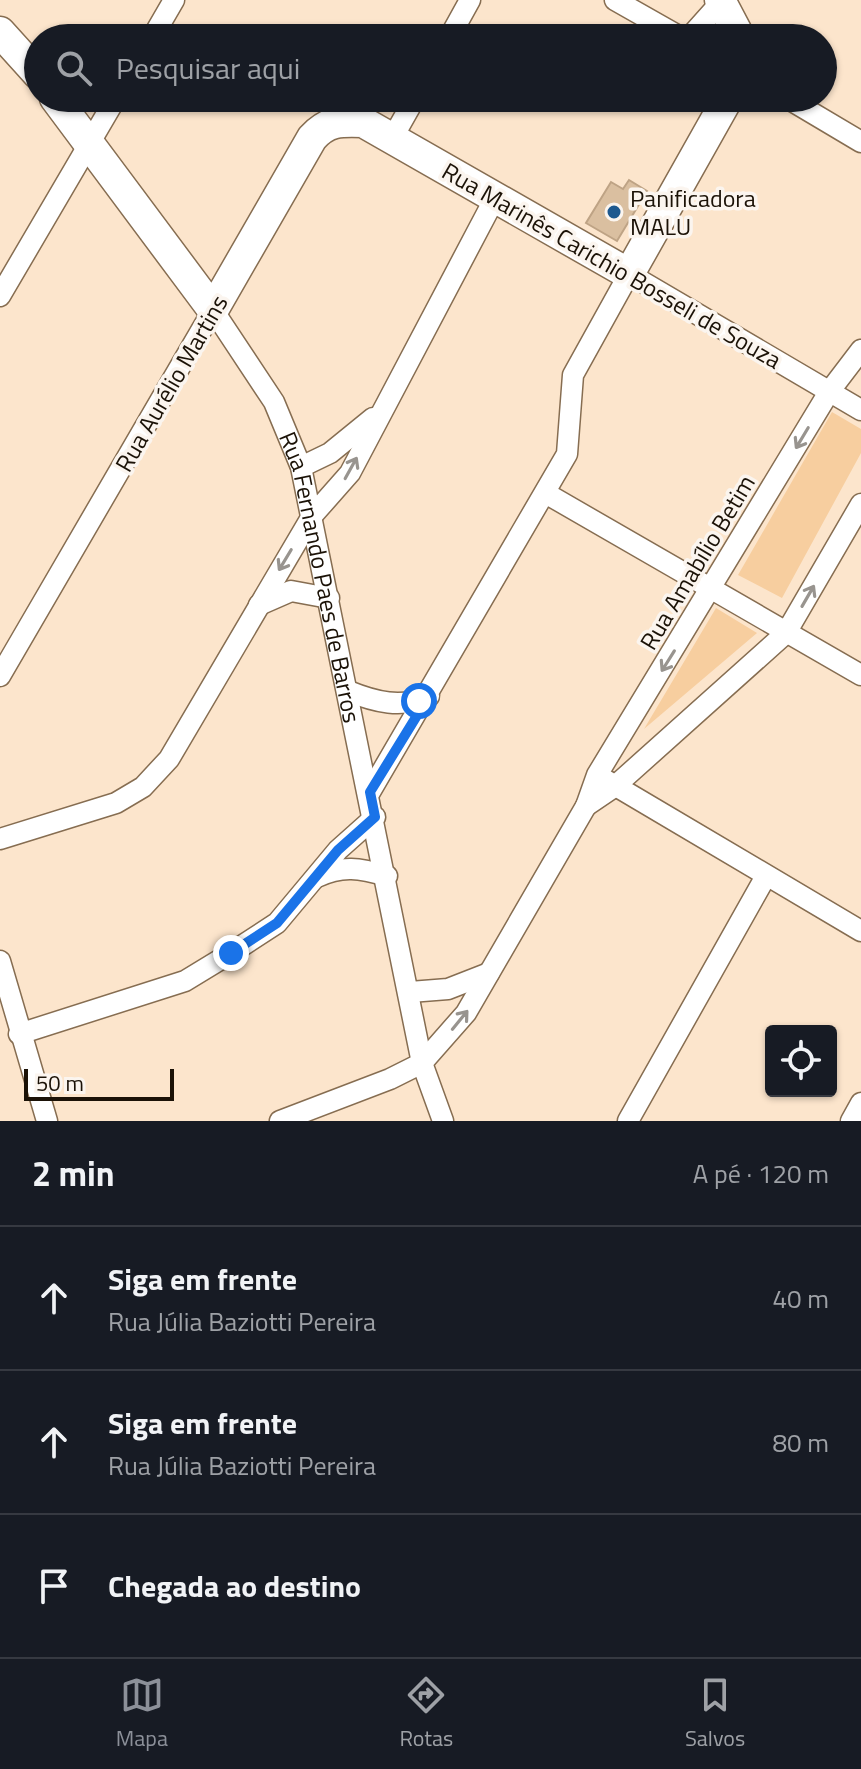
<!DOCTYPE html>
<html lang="pt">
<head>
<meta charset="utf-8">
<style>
	body { margin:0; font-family:"Titillium Web",sans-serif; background:#20242c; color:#f1f3f6 }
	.controls { position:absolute; right:24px; bottom:24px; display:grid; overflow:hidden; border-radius:8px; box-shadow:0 2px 6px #0004 }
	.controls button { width:72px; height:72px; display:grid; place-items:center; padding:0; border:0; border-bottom:2px solid #363941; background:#171b24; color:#f1f3f6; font:40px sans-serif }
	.scale { position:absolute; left:24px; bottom:20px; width:150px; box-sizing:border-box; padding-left:8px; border:4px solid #1b1207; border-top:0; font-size:22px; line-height:28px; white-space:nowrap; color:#1b1207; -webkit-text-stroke:6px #fbf5ef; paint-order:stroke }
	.stop { position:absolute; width:24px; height:24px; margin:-18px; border:6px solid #1a73e8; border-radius:50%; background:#fff }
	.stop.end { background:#1a73e8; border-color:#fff; box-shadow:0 2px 8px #0008 }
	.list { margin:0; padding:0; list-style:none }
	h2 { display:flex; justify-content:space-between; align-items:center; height:104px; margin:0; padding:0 32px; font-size:34px }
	h2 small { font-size:26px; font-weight:400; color:#9ea1a6 }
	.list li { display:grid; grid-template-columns:52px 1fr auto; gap:24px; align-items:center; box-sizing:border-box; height:144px; padding:0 32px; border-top:2px solid #363941 }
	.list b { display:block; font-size:30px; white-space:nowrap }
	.list p { margin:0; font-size:26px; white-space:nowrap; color:#9ea1a6 }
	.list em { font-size:26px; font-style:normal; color:#9ea1a6 }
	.icon { flex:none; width:44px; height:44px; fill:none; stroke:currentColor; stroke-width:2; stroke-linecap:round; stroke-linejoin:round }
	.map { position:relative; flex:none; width:861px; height:1121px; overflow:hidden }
	.search { position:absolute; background:#171b24; box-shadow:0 2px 6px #0004; left:24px; right:24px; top:24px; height:88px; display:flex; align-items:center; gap:20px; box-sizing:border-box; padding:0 28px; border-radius:44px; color:#9ea1a6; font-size:30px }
	.sheet { height:536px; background:#171b24 }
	nav { display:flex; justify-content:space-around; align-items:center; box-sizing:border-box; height:112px; border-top:2px solid #363941; background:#171b24; font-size:22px; color:#9ea1a6 }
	nav a { display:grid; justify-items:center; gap:4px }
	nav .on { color:#8c9099 }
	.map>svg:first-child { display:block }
</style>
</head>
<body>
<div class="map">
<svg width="861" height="1121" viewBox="0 0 861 1121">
	<rect width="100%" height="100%" fill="#fce5cc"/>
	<!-- green -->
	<path fill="#f7ce9f" d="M832,412L861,429V453L782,598L738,575Z
		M716,608L757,633L644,729Z"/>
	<!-- building -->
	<path fill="#dabfa0" stroke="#bea385" stroke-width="2" d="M629,180L647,191L617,241L586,223L611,182L623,189Z"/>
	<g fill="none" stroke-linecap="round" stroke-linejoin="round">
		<defs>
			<g id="street">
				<path d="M615,0L682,38"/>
				<path d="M152,38L174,0"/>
				<path d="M449,38L470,0"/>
				<path d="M689,38L721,2"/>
				<path d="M787,98L861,142"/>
				<path d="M393,137L415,98"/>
				<path d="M0,296L116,98"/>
				<path d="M301,467L330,453L373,418"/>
				<path d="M547,494L861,675"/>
				<path d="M259,605L291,591L329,598"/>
				<path id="s1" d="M0,676L213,310L274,402L301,467L422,1063L443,1121"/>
				<path d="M348,691C375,702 402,709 429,696"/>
				<path d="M604,779L861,931"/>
				<path d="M370,792L567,454L573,375L629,274L861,410"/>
				<path d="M586,806L614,787L786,633L861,504"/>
				<path d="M0,839L116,803L143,787L169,759L312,516L350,473L496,196"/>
				<path d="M317,877C342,865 360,868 387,876"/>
				<path d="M0,961L47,1121"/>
				<path d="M410,992L448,989L489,973"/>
				<path d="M19,1034L185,981L231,953L277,923L338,850L375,817"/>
				<path d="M280,1121L390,1079L422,1063L466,1013L586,806L597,775L829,392L861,350"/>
				<path d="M628,1121L766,876"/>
				<path d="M851,1121L861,1103"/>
			</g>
			<path id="secondary" d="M720,0L740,38
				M0,32L38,74
				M55,98L213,310L312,138C327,121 340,121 363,122L629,274L728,98"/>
		</defs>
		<!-- street casing -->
		<use href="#street" stroke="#866d51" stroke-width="23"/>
		<!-- secondary casing -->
		<use href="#secondary" stroke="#866d51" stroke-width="33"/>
		<!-- street -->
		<use href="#street" stroke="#fff" stroke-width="20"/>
		<!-- secondary -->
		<use href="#secondary" stroke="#fff" stroke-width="30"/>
	</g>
	<!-- one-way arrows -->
	<defs><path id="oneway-shaft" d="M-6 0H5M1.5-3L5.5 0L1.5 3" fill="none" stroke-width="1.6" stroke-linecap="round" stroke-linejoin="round" transform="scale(2)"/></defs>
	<g stroke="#98948f">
		<use href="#oneway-shaft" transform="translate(802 438) rotate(121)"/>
		<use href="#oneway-shaft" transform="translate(351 468) rotate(-61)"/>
		<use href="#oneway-shaft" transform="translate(285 560) rotate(121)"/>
		<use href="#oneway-shaft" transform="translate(808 596) rotate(-60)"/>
		<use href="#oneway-shaft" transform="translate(668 661) rotate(122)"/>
		<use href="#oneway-shaft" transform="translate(460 1020) rotate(-51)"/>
	</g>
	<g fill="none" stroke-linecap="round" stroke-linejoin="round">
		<!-- route -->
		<path stroke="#1a73e8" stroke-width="10" d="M231,953L277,923L338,850L375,817L370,792L429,696L419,701"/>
	</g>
	<!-- markers -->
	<circle fill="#1e598f" stroke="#fbf5ef" stroke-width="3" cx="614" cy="212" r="8"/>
	<g text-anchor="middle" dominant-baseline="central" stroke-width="7" stroke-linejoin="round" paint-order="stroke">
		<!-- poi labels -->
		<g font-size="24" fill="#1b1207" stroke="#fbf5ef" text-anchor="start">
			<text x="630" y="198">Panificadora<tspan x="630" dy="28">MALU</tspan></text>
		</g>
		<!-- street labels -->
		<g font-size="24" fill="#1b1207" stroke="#fbf5ef">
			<text transform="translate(612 265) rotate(30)">Rua Marinês Carichio Bosseli de Souza</text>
			<text transform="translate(171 383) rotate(-60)">Rua Aurélio Martins</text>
			<text transform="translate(697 562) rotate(-59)">Rua Amabílio Betim</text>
			<text stroke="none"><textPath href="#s1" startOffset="716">Rua Fernando Paes de Barros</textPath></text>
		</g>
	</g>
</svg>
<div class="controls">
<button><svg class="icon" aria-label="locate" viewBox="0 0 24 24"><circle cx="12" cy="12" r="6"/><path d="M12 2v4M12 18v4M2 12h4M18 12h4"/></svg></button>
</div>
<div class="scale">50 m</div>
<div class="stop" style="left:419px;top:701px"></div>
<div class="stop end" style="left:231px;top:953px"></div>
<div class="search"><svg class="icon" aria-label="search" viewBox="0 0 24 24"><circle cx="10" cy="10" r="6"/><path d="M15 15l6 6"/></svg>Pesquisar aqui</div>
</div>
<section class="sheet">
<h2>2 min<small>A pé · 120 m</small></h2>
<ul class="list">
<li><svg class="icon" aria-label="ahead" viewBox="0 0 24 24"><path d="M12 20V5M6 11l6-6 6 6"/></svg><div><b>Siga em frente</b><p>Rua Júlia Baziotti Pereira</p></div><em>40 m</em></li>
<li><svg class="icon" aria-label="ahead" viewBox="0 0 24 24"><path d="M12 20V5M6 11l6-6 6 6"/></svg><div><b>Siga em frente</b><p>Rua Júlia Baziotti Pereira</p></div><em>80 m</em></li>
<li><svg class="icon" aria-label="arrive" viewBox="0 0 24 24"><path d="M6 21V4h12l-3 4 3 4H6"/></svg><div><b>Chegada ao destino</b></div></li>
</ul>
</section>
<nav>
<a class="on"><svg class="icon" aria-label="map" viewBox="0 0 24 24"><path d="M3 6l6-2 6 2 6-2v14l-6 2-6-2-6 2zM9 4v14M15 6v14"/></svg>Mapa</a>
<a><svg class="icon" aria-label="directions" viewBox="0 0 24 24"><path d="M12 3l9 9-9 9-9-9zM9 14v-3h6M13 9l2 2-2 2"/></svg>Rotas</a>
<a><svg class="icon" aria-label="saved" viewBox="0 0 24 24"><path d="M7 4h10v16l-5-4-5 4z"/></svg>Salvos</a>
</nav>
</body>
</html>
